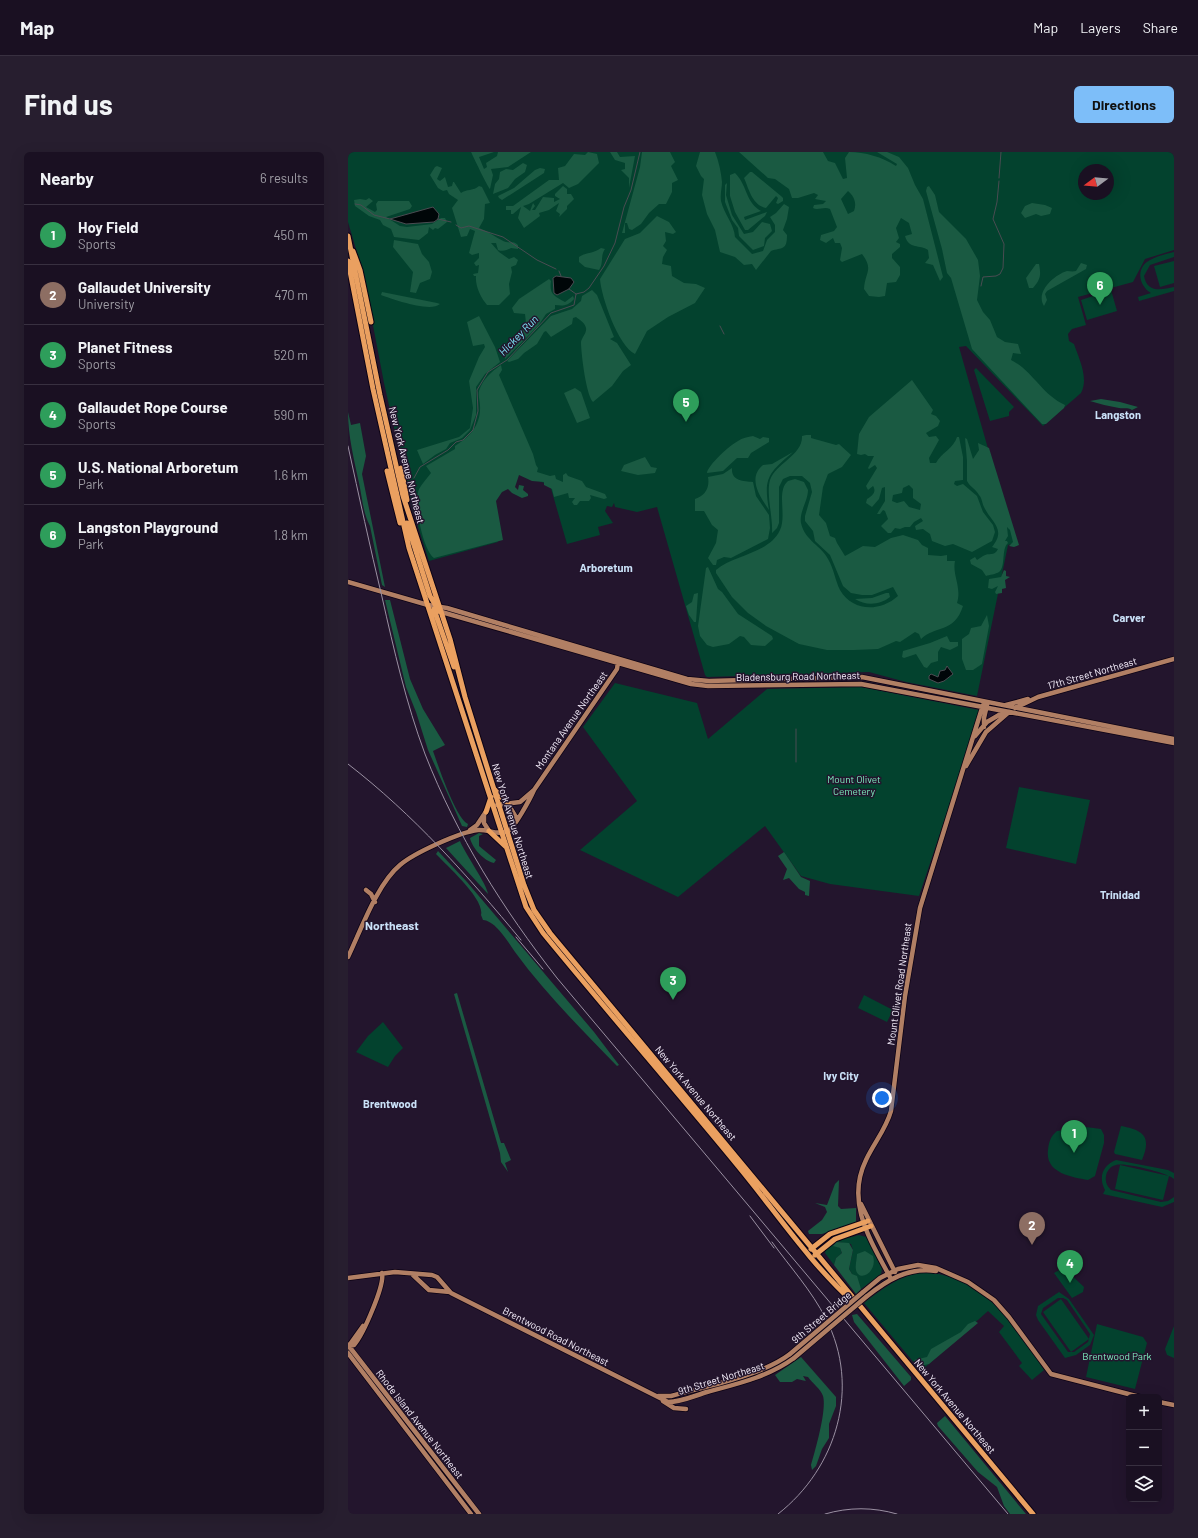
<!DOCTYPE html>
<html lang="en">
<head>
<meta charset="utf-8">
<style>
	body { margin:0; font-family:Barlow,sans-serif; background:#271e2f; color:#f1f3f6 }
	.controls { position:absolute; right:12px; bottom:12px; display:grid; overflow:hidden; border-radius:6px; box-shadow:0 4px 16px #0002 }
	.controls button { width:36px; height:36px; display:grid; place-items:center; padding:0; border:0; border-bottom:1px solid #383040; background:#1a1022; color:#f1f3f6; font:20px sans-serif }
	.compass { position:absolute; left:730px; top:12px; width:36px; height:36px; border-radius:50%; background:#1a1022; box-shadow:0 4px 16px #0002; rotate:254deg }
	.you { position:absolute; left:534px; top:946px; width:14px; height:14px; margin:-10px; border:3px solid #fff; border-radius:50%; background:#1a73e8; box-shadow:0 0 0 6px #1a73e833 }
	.badge { display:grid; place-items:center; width:26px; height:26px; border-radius:50%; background:#7dbef9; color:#fff; font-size:13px; font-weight:700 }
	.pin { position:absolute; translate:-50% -33px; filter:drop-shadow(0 1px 2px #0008) }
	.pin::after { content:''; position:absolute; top:21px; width:14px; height:12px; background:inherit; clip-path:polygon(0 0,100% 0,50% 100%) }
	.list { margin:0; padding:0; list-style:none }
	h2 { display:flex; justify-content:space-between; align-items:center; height:52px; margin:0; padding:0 16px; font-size:17px }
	h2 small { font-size:13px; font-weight:400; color:#9f9da5 }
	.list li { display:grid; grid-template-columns:26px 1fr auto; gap:12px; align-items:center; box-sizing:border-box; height:60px; padding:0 16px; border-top:1px solid #383040 }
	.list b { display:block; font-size:15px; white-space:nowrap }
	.list p { margin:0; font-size:13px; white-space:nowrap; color:#9f9da5 }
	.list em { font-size:13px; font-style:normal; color:#9f9da5 }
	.icon { flex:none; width:22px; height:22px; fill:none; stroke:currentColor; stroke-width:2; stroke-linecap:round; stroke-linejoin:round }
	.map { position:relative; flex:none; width:826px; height:1362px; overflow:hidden; border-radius:6px }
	header { display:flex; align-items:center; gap:24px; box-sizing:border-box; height:56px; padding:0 20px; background:#1a1022; border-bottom:1px solid #383040 }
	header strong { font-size:19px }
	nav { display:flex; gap:22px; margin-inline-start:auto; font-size:14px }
	.intro { display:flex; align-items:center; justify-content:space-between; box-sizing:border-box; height:96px; padding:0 24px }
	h1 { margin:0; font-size:28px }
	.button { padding:10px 18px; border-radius:6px; background:#7dbef9; color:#111; font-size:14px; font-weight:700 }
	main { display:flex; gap:24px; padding:0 24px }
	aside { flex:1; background:#1a1022; border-radius:6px; box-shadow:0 4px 16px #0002 }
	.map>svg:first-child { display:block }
</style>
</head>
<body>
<header>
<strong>Map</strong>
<nav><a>Map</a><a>Layers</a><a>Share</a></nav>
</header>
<div class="intro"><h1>Find us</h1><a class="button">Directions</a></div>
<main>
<aside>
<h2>Nearby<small>6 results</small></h2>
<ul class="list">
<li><span class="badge" style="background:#2e9e5b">1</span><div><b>Hoy Field</b><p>Sports</p></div><em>450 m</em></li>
<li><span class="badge" style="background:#8d6e63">2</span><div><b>Gallaudet University</b><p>University</p></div><em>470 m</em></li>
<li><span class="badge" style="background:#2e9e5b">3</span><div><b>Planet Fitness</b><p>Sports</p></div><em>520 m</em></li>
<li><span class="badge" style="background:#2e9e5b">4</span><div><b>Gallaudet Rope Course</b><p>Sports</p></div><em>590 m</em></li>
<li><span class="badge" style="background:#2e9e5b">5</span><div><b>U.S. National Arboretum</b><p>Park</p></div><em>1.6 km</em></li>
<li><span class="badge" style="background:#2e9e5b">6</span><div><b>Langston Playground</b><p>Park</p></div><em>1.8 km</em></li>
</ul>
</aside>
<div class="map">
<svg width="826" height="1362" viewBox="0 0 826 1362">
	<rect width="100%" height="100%" fill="#23152d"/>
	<!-- green -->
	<path fill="#03422e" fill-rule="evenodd" d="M0,0H826V98L797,107L785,130L730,145L738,173L724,177L720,182L721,189L726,192C731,207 741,226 733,241L695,274L618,194L611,195L667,391L660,393L629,544L558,530L521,520L359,525L357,523L309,355L289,360L267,355L266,351L264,355L259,354L257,359L265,371L250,375L252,383L219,392L202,333L163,319L136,340L150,390L81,409L64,356L36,231L15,121L0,70ZM736,18H760V42H736Z
		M826,100V105L802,113L796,124C799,141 813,138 826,135V139L791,149L790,145L803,141C791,134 787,116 802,108C809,104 818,102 826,100Z
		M826,109V131L812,135L806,114Z
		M763,138L769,159L739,168L733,148Z
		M628,216L666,255L661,260V264L642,269L626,218Z
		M267,531L349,551L360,587L419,537L513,535L631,558L610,628L571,744L482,732L453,724L417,674L330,745L232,698L289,649L235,575Z
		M671,635L742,648L728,712L658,696Z
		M516,843L545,858L539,870L510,856Z
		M35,870L55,896L47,904L40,915L8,900L20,884Z
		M773,974C795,978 804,984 794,1008L767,1002L766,1000Z
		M738,975L753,977L756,983V991L747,1024L740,1028C723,1025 697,1021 700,998C701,989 703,984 709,979Z
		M768,1008L820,1018L826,1021V1027C820,1021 777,1010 768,1013C763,1014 759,1018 758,1024C757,1030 759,1034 763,1038L813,1050L820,1049L826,1045V1050L814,1055L755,1042L757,1038C750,1025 755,1013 768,1008Z
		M772,1013L821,1024L815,1048L767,1037Z
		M511,1083L518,1085L534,1117L533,1122L513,1137L501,1117L505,1098L503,1092L489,1090L485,1093L492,1096L494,1101L488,1106L486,1113L477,1101C480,1089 500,1086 511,1083Z
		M713,1117L718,1118L736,1135L735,1140L724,1146L706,1121Z
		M575,1120C636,1124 666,1171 696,1218L684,1228L671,1214L674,1211L651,1180L656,1174L640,1159L573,1219L516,1151C535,1136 551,1124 575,1120Z
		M711,1140L721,1147L746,1183L742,1193L728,1203L717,1206L690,1168L688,1163L690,1154ZM710,1146H715L719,1148L742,1182L740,1190L726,1200H720L693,1162L695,1156Z
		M713,1147L741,1187L723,1200L695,1160Z
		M749,1172L795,1185L799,1191L787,1237L738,1225Z
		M826,1174V1206L819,1203L817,1197Z"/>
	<!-- forest -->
	<path fill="#1a5a42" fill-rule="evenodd" d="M123,0H146L131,5L136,17L139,15L138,11L149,4L150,0H183L160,15L143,17L145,23L142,37C139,34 126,6 123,0Z
		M240,0L249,2L251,11L230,32L221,36L215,31L181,52L175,54L182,59L185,51L187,54L184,58H187L195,45L206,46V50L212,47L207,44V42L215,34L219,37V42H223L226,47L219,54V57L211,65L212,62L208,59L211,51L201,58L191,61L192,64L176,76L170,66L173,55L165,62H163V58H158V54H165L201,28H211L210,16L217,14L226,2L237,3Z
		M262,0H269L272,5L287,4L281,36V26L273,18L277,17V11L267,8Z
		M294,0H322L327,10L323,14L330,28L324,31V40L318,52H311L301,61L293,72L284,78L281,77L279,71H277V81H274L292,15Z
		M352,0H367C371,10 373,20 374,30C374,36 372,42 373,49C376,62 386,72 387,85L404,102L415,99L419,88L427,80V73L422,65L428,61L436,52L441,55L439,67L435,78L439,83C439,99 434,95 423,99L408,118L404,112L396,113L387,105L372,100L367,78L359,62L354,43L356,27L353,24L348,14Z
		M391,0H475L480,9L487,11L495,27L499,26L497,6L501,0C517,0 534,5 548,14L549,12L529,0H539L551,5L560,16L567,33L575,47L595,125L592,129L585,113L577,111L581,106L580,98C572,92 561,98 557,84L564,82L561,71L553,66L548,76L551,86L548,90L552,92V95L544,102V106L552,115V123L548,130L539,131L537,144L531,145L521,144L516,137C517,120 526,118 514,102L494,110L492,108L494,96L492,91H487L485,86L478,91L472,88L473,83L486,79L489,75L482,57C476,54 470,59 465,56L466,53L475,52L478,49L467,47L470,43L466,41L450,46H444L441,37L427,27L420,26ZM500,39C506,44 509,51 506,59L500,62L493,47Z
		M175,11L179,13L177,20L167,27L160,36L145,42L147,32L151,27L152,20L158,17L165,18Z
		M89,14L94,16L89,27L92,29L97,25L100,35L104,34L105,30H106L113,41C118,37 126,39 131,34L134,35L142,51L137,52L136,67L131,76C140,79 153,89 158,90C163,91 166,89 170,93V97L163,96C160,98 155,100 150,98L148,91H143L151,100L161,107L166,105L170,108L168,113L163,115L164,120L161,132L162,142L151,153H139C133,146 127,134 128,124H126L125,122L130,121L131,113L128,114L126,111L131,106V101L124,103L121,101L127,79L122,77L119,84L113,85L104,56L110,48L101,42L99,38L95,39L90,36L82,23L87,15Z
		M192,16L197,17L196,21L154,48L151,46L150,44L166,36L187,18Z
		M402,20H404L433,44L435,46V49L430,52L428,51L430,46L428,44L418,56C404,53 401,37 396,26Z
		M387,21C400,34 397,50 413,59L396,65L397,68L419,60L417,64L400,78H397L387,60L382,44V23Z
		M379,31L378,43L384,63L396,82L405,80L414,70L422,72L424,79L417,86L416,94L405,98L391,84L390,76L384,68L377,50V33Z
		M581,34L587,43L591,60L618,87L630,108L632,124L629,148L635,160L642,168L649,185L657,190L670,192L673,202L665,201L663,208C685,219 694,243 717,253L716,256L698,272H694L624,197L603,126L599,121L594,97L578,39L579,35Z
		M21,46L25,49L18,55L27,60L29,58L28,52L30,49H61L64,54L62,57L38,65L52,74L59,75L84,72L93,66H97L99,70L90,77L87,76L85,78L81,75L80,81L71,88L46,85L43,77L35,73L32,68L21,64L7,54L6,48L12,47L18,48Z
		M684,51L697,53L704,56L702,62L693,64L688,62L677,66L673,61L677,54Z
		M309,64L321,70L328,80L325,82L317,80L318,89L315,94L319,98L315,105L314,112L323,114L324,124L336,131L348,132L357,136L347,151L320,165L299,179L287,202C270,194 253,144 252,127L277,87L292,81Z
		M46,88L70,92L74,102L81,110L84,120L82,127L72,131L68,141L62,140L65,120L45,95Z
		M253,96L257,97C252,104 256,111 251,118L237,115L231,110V105C238,100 245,102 253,96Z
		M733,111L739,113L738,117L699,139L697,142L699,148L696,154C687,140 706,123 719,119C722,119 724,120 728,119Z
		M688,112H691C693,123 693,127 685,136H681L678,126Z
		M201,127L203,129C201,142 206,144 217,150L225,144L226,147C220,154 215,154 207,153V157L198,162L190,174L157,207L156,202L170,185L178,171L177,162L166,161L164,156L171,147Z
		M244,138L249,143L266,185L262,187L269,191L283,213L275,219L264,234L245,250C238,243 233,200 233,190C234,185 239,181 238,176C237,171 232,168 228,165L225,166L224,172L203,185L198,179L196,180L189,192L176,201L170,207L161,210L159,209L203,164L224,157L233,149L234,144Z
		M34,140L89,151L92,152C82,161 45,147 33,143Z
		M131,164L147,195L152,210L137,222L128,235V263L122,278L114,286L102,291L98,297L87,303L75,312L69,298L111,285L122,276L125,256L121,229L131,205L137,195L136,192L125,194L119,170Z
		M153,213L154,218L151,223L185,302L188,313L190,316L189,320L202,324L207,323L208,327L215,330V323L218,321L220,324L234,329L238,335L257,342L259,346L256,347L242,343L243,346L241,349H232L229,353H226L224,350L227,346H221L220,341L206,345L204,337L196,333V330L184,329L171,323L167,335L170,338L171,333L176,334L175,338L180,342V344L174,346L164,341L160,337L154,340L148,349L155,388L86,406C75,398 65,351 71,337C74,332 79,326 83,321L78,314L107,297V294C122,285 133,273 132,254C132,249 130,244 131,239C135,227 143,220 153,213Z
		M564,228L585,258L583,262L588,264L592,269L590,274L578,281L581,285L588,284L591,288L581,306L582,311H588C593,301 606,296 609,285H611L615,305V328L607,329L606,332L609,334L615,332L629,344L635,360L645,373L647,380L644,389L624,400L605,392L597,394L584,389L582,382L575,377L568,378L567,374L575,369L573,366L566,370L562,375H557L552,377L547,376L543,381H540L533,374L540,367L537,359L535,358L532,362H529L537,349V335L534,336L531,347L524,355L518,351L519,347C524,344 529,340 525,334L520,338L518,334L529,316L527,313L521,317L520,316L526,304H520L517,302L513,303L509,302L511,282L521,265ZM561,333L565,337V346L573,352L572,358L561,355L556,349L549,351L544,349L545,343L554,341L555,336Z
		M227,236L233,240L242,266L229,271L216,241Z
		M753,247L772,250L790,255L784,258C779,255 776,257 771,256C761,254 751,252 742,249Z
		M0,260L3,273L12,271L18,304L14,322L37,435L34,433L22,374C15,361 14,345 11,331C6,307 0,284 0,260Z
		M458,283H463V286L488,293L491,292L503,303L494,315L480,322L475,335L471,363L478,371L482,384L487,386L489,391L497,404L515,394L527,395L543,386L555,383L570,388L574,393L580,396V403L593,404L599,403V409H607C604,423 614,435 609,451L615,454C606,482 587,473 573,487L571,482L567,480L552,490L548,489L530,497L506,498H479L451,492L418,474L400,461L384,445L368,421V418C386,402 421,402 432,378C439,363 428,339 440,329L447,327L456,330L460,338C460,349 451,360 453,371C457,389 474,394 480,407C486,417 487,428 492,438C505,460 532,460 550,444L545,435L524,443H514L503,441L495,434L482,403L467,389L465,379L457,369V364L464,340L462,331L454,324H442L435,327L431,335V371L429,376L424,381C425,365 418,342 422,328C427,312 455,303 454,284Z
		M405,284L412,287L415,285L421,286V290L403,301L400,306H389L375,319L359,321C360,313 382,293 390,289C394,286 400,285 405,284Z
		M617,286L619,287L625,307L631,298L630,291L641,296L671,393L666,395L661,394L665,390L662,378L659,375L660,384L657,389H659L660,391C653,397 658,415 651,420C648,422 641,423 638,424L634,418L623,412L622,408L627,405L629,408C631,407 633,405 635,404C641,400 646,405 650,397L644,395C659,377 643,370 636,355C634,351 634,346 631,343C628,337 622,335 619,329V309Z
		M445,300C421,321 415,325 421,358C412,345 399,326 415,313L424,312Z
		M297,305L303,315L309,316L307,321L290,323L273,319L276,313Z
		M384,316C383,329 395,329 405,330L408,344L421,363L422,376L420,387L383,406L376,405L369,408L368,413H365L360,406L368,391L370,378L364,373L356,359H347V347C357,344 362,336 360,325L375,322Z
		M360,415L370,437L374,440L390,462L424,484L425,487L417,494L403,493L396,485L392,484L381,492L365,495L359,493L352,484L350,474L358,416Z
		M656,418L658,419V424L662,425L657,428L658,436L654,437V441L648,442L647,440L650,434L644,437L640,436L641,427L653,425Z
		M350,441L348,470H346L341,463L338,454L344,450L346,442Z
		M538,441H541L542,445C532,453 518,454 507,447L524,446Z
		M37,448H42L62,527L75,557L97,593L85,599C90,613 108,667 120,672L119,675L114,674L80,598L68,560L58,535Z
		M639,463L641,474L634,512L625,518H618L614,507V487L621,482L623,476L633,474Z
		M599,484L602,490H610V494L602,498L593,495L590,500V509L583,511L579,516L576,515L568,502L556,506L554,505L555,499L582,491Z
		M131,681L135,682L131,684V694L148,708L146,711C136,709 124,696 122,686Z
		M112,689C117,702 139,732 140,742L98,696Z
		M90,699L119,730L246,880L271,913L269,914C233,877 197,841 167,800C160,790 148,769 135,768L133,763C137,747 99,714 88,702Z
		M436,700L453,725L462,729L461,744L457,743V740L451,737L441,726L435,728L439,717L430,704Z
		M109,841L153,991H156L163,1008L157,1011L160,1020L153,1010L152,1001L106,842Z
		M491,1028L490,1054L493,1057L508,1056V1070L474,1082H461L460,1079L474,1068L479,1060L477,1055L467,1051L479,1053L487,1032Z
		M488,1090L501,1091L505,1098L501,1117L504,1122L509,1124L513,1137L508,1142L486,1113L488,1106L494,1101L492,1096L485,1094Z
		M517,1099L525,1104C530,1120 511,1131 508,1118C507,1113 509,1107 509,1102Z
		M509,1162L563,1225V1228L556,1234L506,1170L504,1163Z
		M627,1169L630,1171L581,1212L572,1214L566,1208L579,1205L583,1197L613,1180L620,1172Z
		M453,1205L488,1245V1254L481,1272V1286L474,1297L468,1314L464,1318L463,1313C467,1299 479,1258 475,1244C473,1237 464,1231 460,1225L455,1224L458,1229L449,1227L444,1230H432L427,1223Z
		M597,1264L678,1362H662L656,1354L649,1335L630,1320L590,1274L589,1271Z"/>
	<!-- water -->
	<path fill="#000608" stroke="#4a4c52" d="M85,55L91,62L90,67L86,70L58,72L42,67Z
		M208,124L223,126L226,130L221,137L209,143L206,141L205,126Z
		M599,514L605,522L596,529L590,531L581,527V524L583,522L590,525L592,519L597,518Z"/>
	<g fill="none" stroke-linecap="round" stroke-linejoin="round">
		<!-- stream -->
		<path stroke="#4a4c52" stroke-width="1" d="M651,26L653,0
			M7,52L13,53L26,63L42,67
			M90,67L103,70
			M108,73L113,76L121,74L155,85L189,108L208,117
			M211,119L213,124
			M633,134L635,125L648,124L652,122L655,116L656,92L645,67L649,50L651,29
			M221,137L228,142
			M372,174L376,182
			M66,326L72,315L100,298L108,290L115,288L125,278L130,259L129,238L140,220L159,208L203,161L226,153L228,142L236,140L241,136L256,114L267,91L276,55L283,38L292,0
			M448,577V610"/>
		<defs>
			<path id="major" d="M0,430L80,453L99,456L339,527L361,529L514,525L826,587
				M90,459L343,532L360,534L513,532L826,591
				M658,553L680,547
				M667,556L690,545L826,507
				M636,575V566L639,553
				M627,584L639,570L656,560
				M618,614L638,580L661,560
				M160,652L169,667
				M149,653L172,650L186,638L269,517L270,510
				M136,663V671L141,679
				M122,678L129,673L139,658
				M18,738L23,742L27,750
				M0,805C13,778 29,732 52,713C66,701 112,680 130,678C140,677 150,684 160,679C167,675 182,647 186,638
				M513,1052L547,1120
				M65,1123L81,1138L102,1140
				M0,1126L47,1120L84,1123L89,1125L103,1141L320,1250C333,1250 346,1244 359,1240C389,1232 420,1225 446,1206
				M543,1127C523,1089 497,1051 518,1008C526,991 538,977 543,959L557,844L572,756L635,553
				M514,1141L532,1126L550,1117L570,1113L588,1116L620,1130L646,1148L661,1165L703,1222L792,1245
				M518,1145C539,1128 560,1115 588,1119
				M0,1193L131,1362
				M1,1194L6,1193C15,1183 37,1133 34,1121
				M0,1195L15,1174
				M0,1201L123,1362
				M310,1244H323C359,1234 413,1224 442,1202
				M315,1249L326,1256L338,1257
				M811,1250L826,1253"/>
			<path id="highway" d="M0,84L32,243L55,344L102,487L117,545L176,733L186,758L202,781L685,1362
				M5,99L12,118L23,170
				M0,109L25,237L61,396L178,755L195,781C259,859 326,936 390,1014C428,1060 461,1110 505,1150
				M53,316L59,348
				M39,319L52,371
				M59,371L82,444L91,459
				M86,457L106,515
				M147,638L160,652
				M138,660L143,645
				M141,679L158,695
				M463,1097L482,1082L520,1069
				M467,1103L487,1087L523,1074"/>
		</defs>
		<!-- major casing -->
		<use href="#major" stroke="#0c0214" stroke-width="6"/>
		<!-- highway casing -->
		<use href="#highway" stroke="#0c0214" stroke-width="7"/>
		<!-- major -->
		<use href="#major" stroke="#b17f64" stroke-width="4.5"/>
		<!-- highway -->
		<use href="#highway" stroke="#eaa060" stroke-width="5"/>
		<!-- rail -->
		<path stroke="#9a90a2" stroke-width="1" d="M0,294C11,344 22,395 34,445C46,498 58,551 77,602C109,684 155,757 209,826L660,1362
			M0,612C66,663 120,724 173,788
			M168,785L195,817
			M402,1064L426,1096
			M424,1090C442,1115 464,1139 478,1167C513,1235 489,1316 430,1362
			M477,1362C501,1355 525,1355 549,1362"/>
		<defs>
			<path id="major-bridge" d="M442,1202L514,1141
				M446,1206L518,1145"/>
		</defs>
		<!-- major-bridge casing -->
		<use href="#major-bridge" stroke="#0c0214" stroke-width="6" stroke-linecap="butt"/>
		<!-- major-bridge -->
		<use href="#major-bridge" stroke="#b17f64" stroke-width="4.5"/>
	</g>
	<g text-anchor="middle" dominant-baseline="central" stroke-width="3" stroke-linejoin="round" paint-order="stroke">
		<!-- street labels -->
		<g font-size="10" fill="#f8f1fe" stroke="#23152d">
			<text transform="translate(59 313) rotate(76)">New York Avenue Northeast</text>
			<text transform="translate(744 521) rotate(-16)">17th Street Northeast</text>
			<text transform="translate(450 524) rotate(-1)">Bladensburg Road Northeast</text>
			<text transform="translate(223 568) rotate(-55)">Montana Avenue Northeast</text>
			<text transform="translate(165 669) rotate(73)">New York Avenue Northeast</text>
			<text transform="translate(551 832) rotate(-82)">Mount Olivet Road Northeast</text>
			<text transform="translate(348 941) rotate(50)">New York Avenue Northeast</text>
			<text transform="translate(473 1165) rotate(-40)">9th Street Bridge</text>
			<text transform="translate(208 1184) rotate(27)">Brentwood Road Northeast</text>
			<text transform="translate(373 1226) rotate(-17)">9th Street Northeast</text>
			<text transform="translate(607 1254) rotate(50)">New York Avenue Northeast</text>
			<text transform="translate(72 1272) rotate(52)">Rhode Island Avenue Northeast</text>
		</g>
		<!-- park labels -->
		<g font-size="10" fill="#7ff0c1" stroke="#23152d">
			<text x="506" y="627">Mount Olivet<tspan x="506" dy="12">Cemetery</tspan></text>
			<text x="769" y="1204">Brentwood Park</text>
		</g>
		<!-- water labels -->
		<g font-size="11" font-style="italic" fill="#7ee6f7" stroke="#23152d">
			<text transform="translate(170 183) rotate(-46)">Hickey Run</text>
		</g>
		<!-- neighbourhood labels -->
		<g font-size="11" font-weight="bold" fill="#cae1f8" stroke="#23152d">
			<text x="770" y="262">Langston</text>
			<text x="258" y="415">Arboretum</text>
			<text x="781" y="465">Carver</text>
			<text x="772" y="742">Trinidad</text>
			<text x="493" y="923">Ivy City</text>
			<text x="42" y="951">Brentwood</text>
		</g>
		<!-- quarter labels -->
		<g font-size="12" font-weight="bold" fill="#cae1f8" stroke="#23152d">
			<text x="44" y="773">Northeast</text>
		</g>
	</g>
</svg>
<div class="controls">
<button>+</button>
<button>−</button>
<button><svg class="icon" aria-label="layers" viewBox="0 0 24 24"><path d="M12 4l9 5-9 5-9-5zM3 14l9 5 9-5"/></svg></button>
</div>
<svg class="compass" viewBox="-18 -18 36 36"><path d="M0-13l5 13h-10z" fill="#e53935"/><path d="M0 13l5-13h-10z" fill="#9f9da5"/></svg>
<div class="you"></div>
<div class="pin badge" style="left:726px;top:1001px;background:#2e9e5b">1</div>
<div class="pin badge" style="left:684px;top:1093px;background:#8d6e63">2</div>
<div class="pin badge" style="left:325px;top:848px;background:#2e9e5b">3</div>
<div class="pin badge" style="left:722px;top:1131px;background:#2e9e5b">4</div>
<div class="pin badge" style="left:338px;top:270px;background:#2e9e5b">5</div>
<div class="pin badge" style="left:752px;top:153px;background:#2e9e5b">6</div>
</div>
</main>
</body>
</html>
